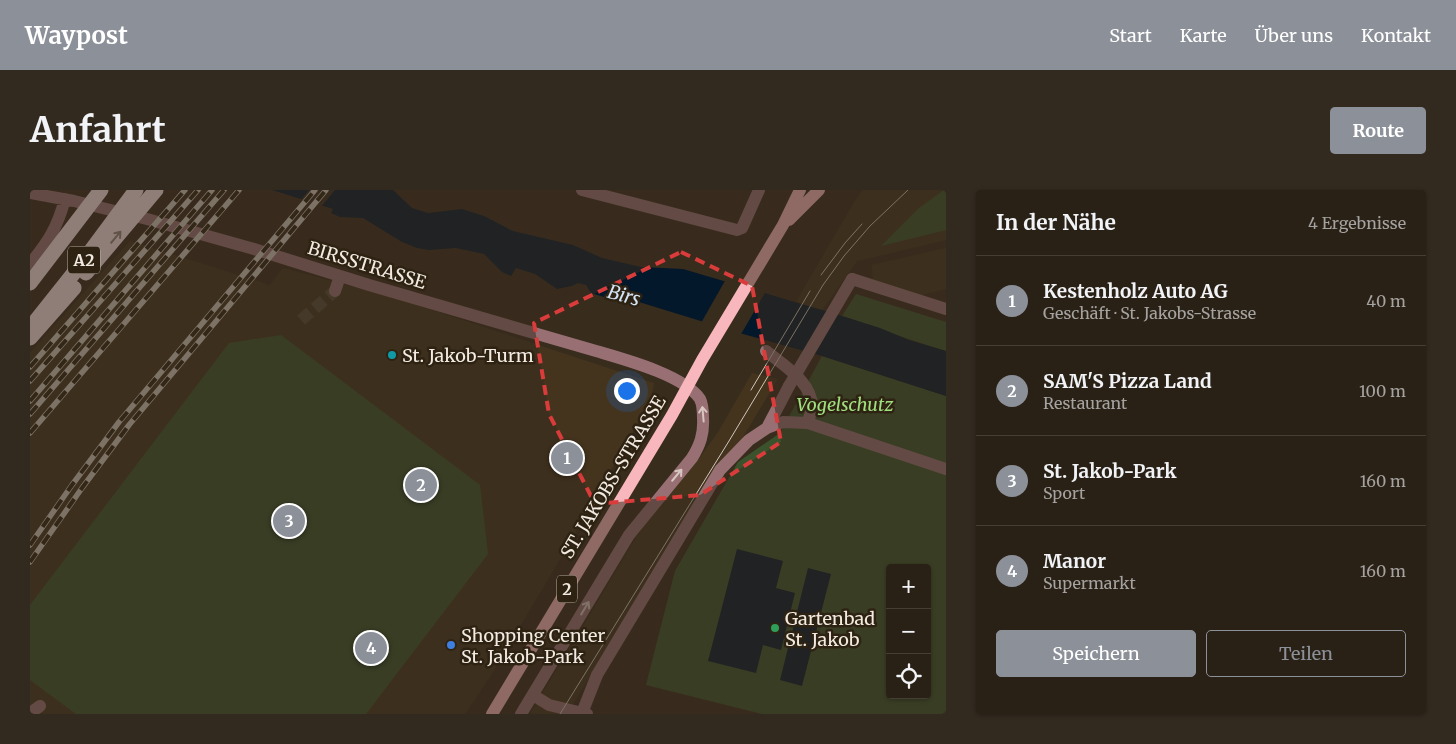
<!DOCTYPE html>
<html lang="de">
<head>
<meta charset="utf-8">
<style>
	body { margin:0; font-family:Merriweather,serif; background:#32291f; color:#f1f3f6 }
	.controls { position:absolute; right:15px; bottom:15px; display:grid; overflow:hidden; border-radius:5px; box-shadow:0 1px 4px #0004 }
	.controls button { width:45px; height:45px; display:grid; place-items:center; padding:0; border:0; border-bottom:1px solid #463e35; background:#2a2116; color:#f1f3f6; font:25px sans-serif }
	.you { position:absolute; left:596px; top:200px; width:18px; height:18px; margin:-12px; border:4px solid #fff; border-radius:50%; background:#1a73e8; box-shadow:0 0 0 8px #1a73e833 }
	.badge { display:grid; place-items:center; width:32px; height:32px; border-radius:50%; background:#8c9099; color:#fff; font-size:16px; font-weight:700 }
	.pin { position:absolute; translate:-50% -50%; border:2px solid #fff; box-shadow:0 1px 5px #0006 }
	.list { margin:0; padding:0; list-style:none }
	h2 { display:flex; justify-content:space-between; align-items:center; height:65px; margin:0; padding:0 20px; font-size:21px }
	h2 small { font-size:16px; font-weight:400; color:#a5a3a1 }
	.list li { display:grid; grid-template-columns:32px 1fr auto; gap:15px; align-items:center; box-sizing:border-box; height:90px; padding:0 20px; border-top:1px solid #463e35 }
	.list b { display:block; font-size:19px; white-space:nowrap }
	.list p { margin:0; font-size:16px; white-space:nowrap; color:#a5a3a1 }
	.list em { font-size:16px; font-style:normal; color:#a5a3a1 }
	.actions { display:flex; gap:10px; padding:15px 20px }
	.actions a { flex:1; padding:11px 0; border:1px solid #8c9099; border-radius:5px; text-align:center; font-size:18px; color:#8c9099 }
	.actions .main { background:#8c9099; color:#fff }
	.icon { flex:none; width:28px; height:28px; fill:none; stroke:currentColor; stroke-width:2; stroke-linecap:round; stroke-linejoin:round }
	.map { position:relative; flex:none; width:916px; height:524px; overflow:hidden; border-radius:5px }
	header { display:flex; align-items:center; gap:30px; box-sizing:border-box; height:70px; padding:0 25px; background:#8c9099; color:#fff }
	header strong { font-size:24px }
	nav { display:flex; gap:28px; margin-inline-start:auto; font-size:18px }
	.intro { display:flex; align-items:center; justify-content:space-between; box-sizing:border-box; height:120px; padding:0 30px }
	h1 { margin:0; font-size:35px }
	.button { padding:12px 22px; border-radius:5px; background:#8c9099; color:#fff; font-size:18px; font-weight:700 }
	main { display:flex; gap:30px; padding:0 30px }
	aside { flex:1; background:#2a2116; border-radius:5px; box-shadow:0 1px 4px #0004 }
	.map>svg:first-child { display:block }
</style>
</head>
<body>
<header>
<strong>Waypost</strong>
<nav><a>Start</a><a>Karte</a><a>Über uns</a><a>Kontakt</a></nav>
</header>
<div class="intro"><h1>Anfahrt</h1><a class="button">Route</a></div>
<main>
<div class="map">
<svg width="916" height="524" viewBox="0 0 916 524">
	<rect width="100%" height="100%" fill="#382c1d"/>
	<!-- built -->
	<path fill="#44341e" d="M833,0H916V50L827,71L792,120L766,112L826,9Z
		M100,51L228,91L239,96L253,78L365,108L624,193L621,210L533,364L461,485L435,524H0V163Z
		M916,58V99L888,106L843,91L842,75Z
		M722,183L748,189L710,252L684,282L537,524H500L610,341L671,266L688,242Z"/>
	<!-- green -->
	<path fill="#3a532d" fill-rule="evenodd" d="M914,0H916V40L851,56L889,18Z
		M826,104L916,132V161C881,151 847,137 812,126Z
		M251,145L450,295L458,364L336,524H46L0,490V415L199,153Z
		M792,166L916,206V524H732L616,495L645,381L708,272L750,243ZM860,378H897V505H860Z"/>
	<!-- water -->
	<path fill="#03182a" d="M242,0H363L382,18L398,23L432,19L454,26L483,41L543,55L572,68L611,77L653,79L812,126L850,138L879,150L916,161V206L792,166L713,144L596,108L576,104L574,107L561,103L556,95L548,93L542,96L527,99L505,84L486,78L481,86L472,82L454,64L426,58L399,60L387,58L372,52L333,28L310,27L301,23L303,19Z
		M707,359L753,371L746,398L765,403L751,460L733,455L726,483L678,471Z
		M778,378L801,384L772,496L750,490Z"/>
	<!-- pier -->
	<path fill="#382c1d" d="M279,0H305L291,17L270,11Z
		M696,89L736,101L710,146L671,133Z"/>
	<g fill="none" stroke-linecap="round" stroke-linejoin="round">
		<!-- minor-tunnel -->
		<path stroke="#54493a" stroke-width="12" stroke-dasharray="12 6" stroke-linecap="butt" d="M271,130L305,101"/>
		<!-- minor -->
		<path stroke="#987074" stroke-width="12" d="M552,0L707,40L712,38L729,0
			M0,3L44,11L117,29L224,59L339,95L566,161C593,169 654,185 670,209C673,215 673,222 673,228C674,244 670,255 662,268L599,345L491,524
			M0,74C19,51 27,38 35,9
			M822,89L916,119
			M305,101L310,86
			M736,161C753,175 783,192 782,218C781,223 779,228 778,233
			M737,238L753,232L778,233L916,279
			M503,505L519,515L557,524
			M0,523L10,516
			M552,523L567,485L690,280L719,250L737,238L759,196"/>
		<!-- major -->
		<path stroke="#f8b6bd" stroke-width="12" d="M759,30L789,0
			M462,524L642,225L672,170L753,35L770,0"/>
		<!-- highway -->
		<path stroke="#f8e3e5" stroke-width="15" d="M0,148L44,98"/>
		<!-- tram -->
		<path stroke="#cfc7bc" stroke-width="1" d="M791,85L815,53L832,34
			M721,200L780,101
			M530,524L699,251L793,95L814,66L840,36L878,0"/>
		<defs>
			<path id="rail" d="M0,177L155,0
				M0,191L168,0
				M0,211L182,0
				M0,224L194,0
				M0,243L209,0
				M0,355L42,295L89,232L285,0
				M0,372L52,298L99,235L296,0"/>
		</defs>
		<!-- rail casing -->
		<use href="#rail" stroke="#cfc7bc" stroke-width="5.5"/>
		<!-- rail -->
		<use href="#rail" stroke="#2e2313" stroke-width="4" stroke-dasharray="11" stroke-linecap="butt"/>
		<!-- minor-bridge -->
		<path stroke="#987074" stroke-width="12" d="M759,196L822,89"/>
		<!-- highway-bridge -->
		<path stroke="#f8e3e5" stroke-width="15" d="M56,83L126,0
			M0,93L71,0
			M0,138L51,74L106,0"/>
	</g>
	<!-- one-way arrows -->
	<defs><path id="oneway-shaft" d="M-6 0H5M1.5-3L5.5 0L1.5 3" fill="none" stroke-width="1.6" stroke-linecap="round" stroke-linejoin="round" transform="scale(1.25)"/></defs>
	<use stroke="#93837c" href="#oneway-shaft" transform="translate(86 47) rotate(-50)"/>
	<g stroke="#d8c6c0">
		<use href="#oneway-shaft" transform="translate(673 224) rotate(-95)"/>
		<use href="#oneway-shaft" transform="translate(647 285) rotate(-50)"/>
		<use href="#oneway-shaft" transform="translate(555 418) rotate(-59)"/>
	</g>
	<!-- marked area -->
	<path d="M0 0H916V524H0ZM651,62L722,96L751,252L670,305L565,314L519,224L504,133Z" fill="#382c1d" fill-opacity=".55" fill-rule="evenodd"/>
	<path fill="none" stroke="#d93c3a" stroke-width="4" stroke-dasharray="10 6" stroke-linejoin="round" d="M651,62L722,96L751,252L670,305L565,314L519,224L504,133Z"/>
	<!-- markers -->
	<circle fill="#0f9aa8" stroke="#2e2313" stroke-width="2" cx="362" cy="165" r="5"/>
	<circle fill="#2e9e5b" stroke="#2e2313" stroke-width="2" cx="745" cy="438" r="5"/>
	<circle fill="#3f7fe0" stroke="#2e2313" stroke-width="2" cx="421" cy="455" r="5"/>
	<g text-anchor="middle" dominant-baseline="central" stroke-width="5" stroke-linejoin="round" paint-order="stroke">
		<!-- shield labels -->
		<g fill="#2e2313" stroke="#b8afa3" stroke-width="1">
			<rect x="38" y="56.5" width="32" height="27" rx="4"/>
			<rect x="527" y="385.5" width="20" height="27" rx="4"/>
		</g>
		<g font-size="16" font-weight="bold" fill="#f3ebe1">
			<text x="54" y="70">A2</text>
			<text x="537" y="399">2</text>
		</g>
		<!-- street labels -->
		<g font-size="18" fill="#f3ebe1" stroke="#2e2313">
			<text transform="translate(337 75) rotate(17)">BIRSSTRASSE</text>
			<text transform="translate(583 287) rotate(-59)">ST. JAKOBS-STRASSE</text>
		</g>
		<!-- poi labels -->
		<g font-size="18" fill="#f3ebe1" stroke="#2e2313" text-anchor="start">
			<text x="372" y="165">St. Jakob-Turm</text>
			<text x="755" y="428">Gartenbad<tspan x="755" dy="21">St. Jakob</tspan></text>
			<text x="431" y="445">Shopping Center<tspan x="431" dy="21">St. Jakob-Park</tspan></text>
		</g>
		<!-- park labels -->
		<g font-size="18" font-style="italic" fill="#a0e07f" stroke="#2e2313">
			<text x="815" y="214">Vogelschutz</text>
		</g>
		<!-- water labels -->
		<g font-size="19" font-style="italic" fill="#d4e5f6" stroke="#2e2313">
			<text transform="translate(594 105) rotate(16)">Birs</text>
		</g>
	</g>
</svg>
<div class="controls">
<button>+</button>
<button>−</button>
<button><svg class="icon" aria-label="locate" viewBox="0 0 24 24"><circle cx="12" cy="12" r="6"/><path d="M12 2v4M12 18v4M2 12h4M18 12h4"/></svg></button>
</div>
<div class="you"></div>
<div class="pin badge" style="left:537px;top:268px">1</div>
<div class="pin badge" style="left:391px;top:295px">2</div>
<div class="pin badge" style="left:259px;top:331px">3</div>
<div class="pin badge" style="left:341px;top:458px">4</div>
</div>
<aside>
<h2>In der Nähe<small>4 Ergebnisse</small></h2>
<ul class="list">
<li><span class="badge">1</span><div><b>Kestenholz Auto AG</b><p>Geschäft · St. Jakobs-Strasse</p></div><em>40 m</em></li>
<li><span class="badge">2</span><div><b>SAM'S Pizza Land</b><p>Restaurant</p></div><em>100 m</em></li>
<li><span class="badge">3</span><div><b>St. Jakob-Park</b><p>Sport</p></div><em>160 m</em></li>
<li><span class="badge">4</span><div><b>Manor</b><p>Supermarkt</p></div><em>160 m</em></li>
</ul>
<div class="actions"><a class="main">Speichern</a><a>Teilen</a></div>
</aside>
</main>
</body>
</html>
